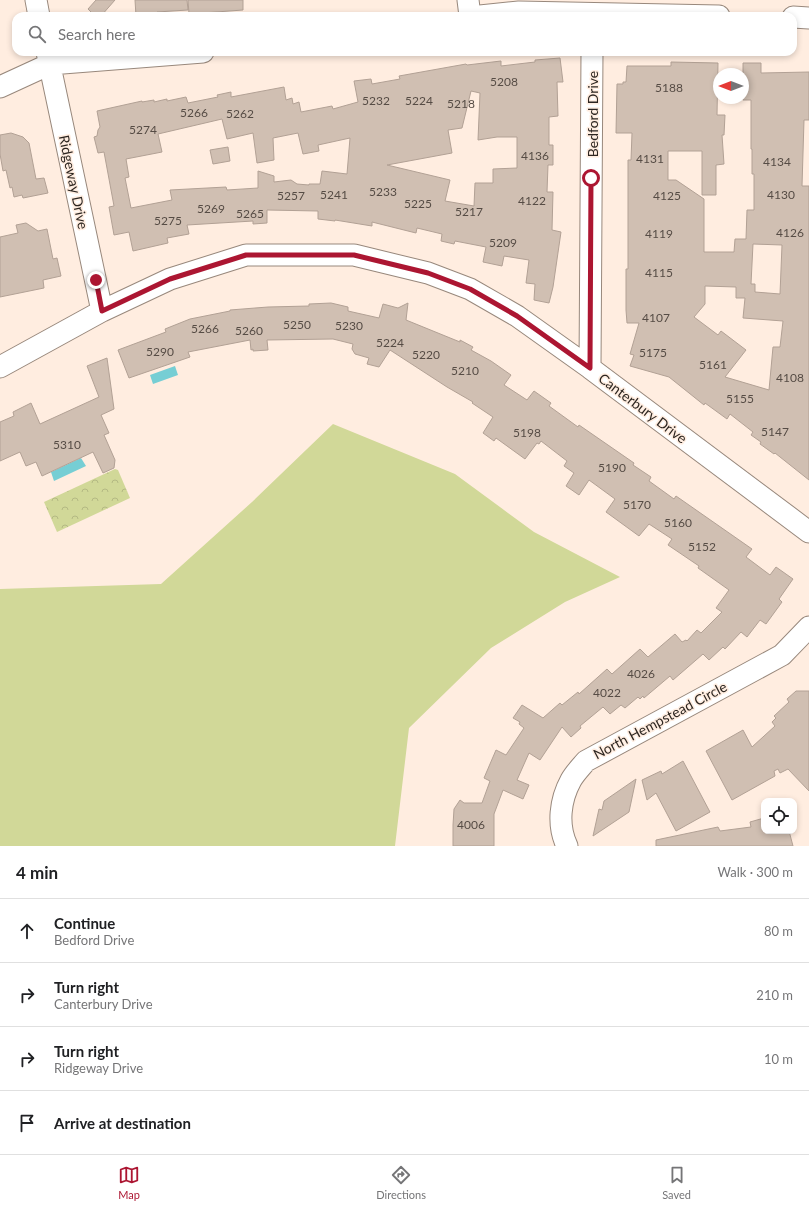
<!DOCTYPE html>
<html lang="en">
<head>
<meta charset="utf-8">
<style>
	body { margin:0; font-family:Lato,sans-serif; background:#f2f2f2; color:#202124 }
	.controls { position:absolute; right:12px; bottom:12px; display:grid; overflow:hidden; border-radius:8px; box-shadow:0 2px 6px #0003 }
	.controls button { width:36px; height:36px; display:grid; place-items:center; padding:0; border:0; border-bottom:1px solid #e0e0e0; background:#fff; color:#202124; font:20px sans-serif }
	.compass { position:absolute; left:713px; top:68px; width:36px; height:36px; border-radius:50%; background:#fff; box-shadow:0 2px 6px #0003; rotate:270deg }
	.stop { position:absolute; width:12px; height:12px; margin:-9px; border:3px solid #ac1632; border-radius:50%; background:#fff }
	.stop.end { background:#ac1632; border-color:#fff; box-shadow:0 1px 4px #0008 }
	.list { margin:0; padding:0; list-style:none }
	h2 { display:flex; justify-content:space-between; align-items:center; height:52px; margin:0; padding:0 16px; font-size:17px }
	h2 small { font-size:13px; font-weight:400; color:#757577 }
	.list li { display:grid; grid-template-columns:26px 1fr auto; gap:12px; align-items:center; box-sizing:border-box; height:64px; padding:0 16px; border-top:1px solid #e0e0e0 }
	.list b { display:block; font-size:15px; white-space:nowrap }
	.list p { margin:0; font-size:13px; white-space:nowrap; color:#757577 }
	.list em { font-size:13px; font-style:normal; color:#757577 }
	.icon { flex:none; width:22px; height:22px; fill:none; stroke:currentColor; stroke-width:2; stroke-linecap:round; stroke-linejoin:round }
	.map { position:relative; flex:none; width:809px; height:846px; overflow:hidden }
	.search { position:absolute; background:#fff; box-shadow:0 2px 6px #0003; left:12px; right:12px; top:12px; height:44px; display:flex; align-items:center; gap:10px; box-sizing:border-box; padding:0 14px; border-radius:12px; color:#757577; font-size:15px }
	.sheet { height:308px; background:#fff }
	nav { display:flex; justify-content:space-around; align-items:center; box-sizing:border-box; height:56px; border-top:1px solid #e0e0e0; background:#fff; font-size:11px; color:#757577 }
	nav a { display:grid; justify-items:center; gap:2px }
	nav .on { color:#ac1632 }
	.map>svg:first-child { display:block }
</style>
</head>
<body>
<div class="map">
<svg width="809" height="846" viewBox="0 0 809 846">
	<defs>
		<pattern id="park-crowns" width="20" height="18" patternUnits="userSpaceOnUse"><rect width="20" height="18" fill="#d1d898"/><path d="M2 6a3 3 0 1 1 6 0M12 15a3 3 0 1 1 6 0" fill="none" stroke="#b4b983"/></pattern>
	</defs>
	<rect width="100%" height="100%" fill="#ffede0"/>
	<!-- grass -->
	<path fill="#d1d898" d="M333,424L455,474L534,532L620,577L565,602L491,648L409,728L395,846H0V589L161,584L252,502Z"/>
	<!-- park -->
	<path fill="url(#park-crowns)" d="M115,469L118,470L130,498L57,532L44,502Z"/>
	<!-- water -->
	<path fill="#76ced4" d="M175,366L178,375L153,384L150,375Z
		M81,458L86,466L54,481L51,472Z"/>
	<!-- building -->
	<path fill="#d0bfb2" stroke="#b2a195" fill-rule="evenodd" d="M96,0H115L101,16H95L88,9Z
		M135,0H187L188,10L157,12V16H136Z
		M188,0H243V10L189,14Z
		M560,58L563,82H557L558,116L549,117V145H553V165H548L547,192H553L552,230L561,232L553,287L549,303L534,300L535,284L526,283L529,260L504,256L502,266L483,262L486,247L455,241L454,244L441,241L442,234L417,228L416,233L372,222V226L335,220V221L318,219V211L267,210V223L253,224V221L187,225L189,234L167,238L168,243L133,251L129,232L114,235L109,207L114,206L104,152L98,153L94,137L97,136L98,130L100,127L97,111L142,101V102L154,100V102L167,99V101L186,97L188,103L218,97L217,95L231,92V97L284,87L286,100L292,98L293,104L299,102L301,112L332,106L333,109L358,102L354,81L371,79L372,84L400,79L399,76L466,64L467,65L501,61V66L535,62V60ZM471,91L480,93L478,140L497,137H517V168L493,169V183H475L474,206L445,201L450,180L387,165L452,153L448,130L462,128ZM222,119L227,139L253,133L257,163L274,160L273,138L298,133L303,154L319,151L318,145L350,138L347,174L322,171L320,184H309V185L297,184L291,180L274,182V176L258,171V188L227,190L226,187L170,190L172,200L131,208L125,178L129,177L126,159L162,152L158,134Z
		M671,62L718,63L717,115H725L724,135H722L724,164L716,165V195H702V151H668V180H676L704,199V252H734L735,239H746L747,210H754V174H752V149H751V100H743V63H761V73L809,72V120H804L802,186H809V480L775,453L774,454L760,444L761,442L751,435L753,432L730,414L727,419L705,403L704,405L669,377L630,366L634,355L630,354L639,323H627L626,310V269H628V160H631L632,133H616L617,84H623V82H626L627,66H671ZM753,244L782,245L780,294L755,292V284H751ZM705,286L736,287V298H745L743,318L783,321L780,347H773L769,390L725,377L746,350L721,331L718,335L694,317L705,304Z
		M11,133L23,137L29,143L36,179L44,178L48,193L23,198L22,195L14,197L12,187L10,188L6,170L3,171L0,154V135Z
		M228,147L230,161L213,164L210,150Z
		M26,223L38,231L47,229L53,259L57,258L61,276L43,280L44,288L0,297V237L18,233L16,225Z
		M331,303L348,307V311L379,318L383,304L398,308L408,303L406,320L460,342V340L473,347L471,350L491,361L511,375L504,385L527,400L534,391L551,403L549,406L578,427L579,425L634,463L633,465L651,477L649,481L674,499L676,496L752,549L746,557L770,575L776,567L793,579L779,599L782,602L766,624L760,620L747,637L741,632L725,649L723,647L709,660L703,654L673,680L670,676L644,698L643,696L640,699L638,697L625,708L621,705L610,714L603,707L580,726L581,728L571,737L562,727L540,760L529,753L517,780L529,785L523,799L503,790L494,814V846H453V825L454,809L460,800L464,803H482L490,781L484,778L496,750L506,755L524,728L519,724L520,722L513,718L522,705L543,718L560,703L562,705L578,692L579,694L607,669L612,674L640,649L648,657L675,634L682,642L686,640L687,641L697,630L701,633L722,612L716,608L729,590L698,568L699,566L668,545L672,539L649,524L639,536L606,512L615,499L589,480L579,495L566,486L574,473L564,466L567,461L541,441L539,444L537,443L525,459L496,438L494,441L483,433L493,417L472,403L473,402L447,387L390,350L379,367L367,364L369,358L355,354L352,349L353,344L333,339L267,340L268,350L253,351V349L251,350L250,340L188,352L190,357L129,378L118,350L166,332L165,329L190,319L230,311V310L268,307L309,306V304Z
		M107,358L114,409L101,415L109,433L104,435L115,460L114,468L103,473L93,452L42,476L36,462L26,466L20,452L0,461V422L14,416L13,412L31,403L40,424L99,397L87,366Z
		M796,691H809V791L788,769L780,773L778,769L774,771L775,776L732,800L706,751L743,730L752,747L775,726L772,722L776,718L774,716L789,702L787,699Z
		M683,761L710,812L676,831L656,793L647,800L642,780L661,771L662,774Z
		M636,779L629,812L593,836L599,809L602,810L604,801Z
		M764,818V831H789L793,846H656V840L718,827L720,831L751,827L750,822Z"/>
	<g fill="none" stroke-linecap="round" stroke-linejoin="round">
		<defs>
			<path id="minor" d="M36,0L39,16
				M468,0L470,16
				M480,16L519,12L719,16
				M793,17L809,18
				M47,52L102,311
				M0,87L50,64L203,52
				M0,367L102,311L170,279L246,255H354L428,273L470,289L517,316L590,368L809,532
				M590,368L592,52
				M567,846C557,825 560,800 571,780C575,773 581,767 586,761L782,655L809,627"/>
		</defs>
		<!-- minor casing -->
		<use href="#minor" stroke="#98887c" stroke-width="23"/>
		<!-- minor -->
		<use href="#minor" stroke="#fff" stroke-width="21"/>
	</g>
	<g fill="none" stroke-linecap="round" stroke-linejoin="round">
		<!-- route -->
		<path stroke="#ac1632" stroke-width="5" d="M96,280L102,311L170,279L246,255H354L428,273L470,289L517,316L590,368L591,178"/>
	</g>
	<g text-anchor="middle" dominant-baseline="central" stroke-width="3" stroke-linejoin="round" paint-order="stroke">
		<!-- number labels -->
		<g font-size="12" fill="#564c45">
			<text x="504" y="81">5208</text>
			<text x="669" y="87">5188</text>
			<text x="376" y="100">5232</text>
			<text x="419" y="100">5224</text>
			<text x="461" y="103">5218</text>
			<text x="194" y="112">5266</text>
			<text x="240" y="113">5262</text>
			<text x="143" y="129">5274</text>
			<text x="535" y="155">4136</text>
			<text x="650" y="158">4131</text>
			<text x="777" y="161">4134</text>
			<text x="383" y="191">5233</text>
			<text x="334" y="194">5241</text>
			<text x="781" y="194">4130</text>
			<text x="291" y="195">5257</text>
			<text x="667" y="195">4125</text>
			<text x="532" y="200">4122</text>
			<text x="418" y="203">5225</text>
			<text x="211" y="208">5269</text>
			<text x="469" y="211">5217</text>
			<text x="250" y="213">5265</text>
			<text x="168" y="220">5275</text>
			<text x="790" y="232">4126</text>
			<text x="659" y="233">4119</text>
			<text x="503" y="242">5209</text>
			<text x="659" y="272">4115</text>
			<text x="656" y="317">4107</text>
			<text x="297" y="324">5250</text>
			<text x="349" y="325">5230</text>
			<text x="205" y="328">5266</text>
			<text x="249" y="330">5260</text>
			<text x="390" y="342">5224</text>
			<text x="160" y="351">5290</text>
			<text x="653" y="352">5175</text>
			<text x="426" y="354">5220</text>
			<text x="713" y="364">5161</text>
			<text x="465" y="370">5210</text>
			<text x="790" y="377">4108</text>
			<text x="740" y="398">5155</text>
			<text x="775" y="431">5147</text>
			<text x="527" y="432">5198</text>
			<text x="67" y="444">5310</text>
			<text x="612" y="467">5190</text>
			<text x="637" y="504">5170</text>
			<text x="678" y="522">5160</text>
			<text x="702" y="546">5152</text>
			<text x="641" y="673">4026</text>
			<text x="607" y="692">4022</text>
			<text x="471" y="824">4006</text>
		</g>
		<!-- street labels -->
		<g font-size="14" fill="#2d2621" stroke="#ffede0">
			<text transform="translate(592 114) rotate(-90)">Bedford Drive</text>
			<text transform="translate(74 182) rotate(78)">Ridgeway Drive</text>
			<text transform="translate(643 408) rotate(37)">Canterbury Drive</text>
			<text transform="translate(660 720) rotate(-28)">North Hempstead Circle</text>
		</g>
	</g>
</svg>
<div class="controls">
<button><svg class="icon" aria-label="locate" viewBox="0 0 24 24"><circle cx="12" cy="12" r="6"/><path d="M12 2v4M12 18v4M2 12h4M18 12h4"/></svg></button>
</div>
<svg class="compass" viewBox="-18 -18 36 36"><path d="M0-13l5 13h-10z" fill="#e53935"/><path d="M0 13l5-13h-10z" fill="#757577"/></svg>
<div class="stop" style="left:591px;top:178px"></div>
<div class="stop end" style="left:96px;top:280px"></div>
<div class="search"><svg class="icon" aria-label="search" viewBox="0 0 24 24"><circle cx="10" cy="10" r="6"/><path d="M15 15l6 6"/></svg>Search here</div>
</div>
<section class="sheet">
<h2>4 min<small>Walk · 300 m</small></h2>
<ul class="list">
<li><svg class="icon" aria-label="ahead" viewBox="0 0 24 24"><path d="M12 20V5M6 11l6-6 6 6"/></svg><div><b>Continue</b><p>Bedford Drive</p></div><em>80 m</em></li>
<li><svg class="icon" aria-label="right" viewBox="0 0 24 24"><path d="M7 20v-9h11M14 6l5 5-5 5"/></svg><div><b>Turn right</b><p>Canterbury Drive</p></div><em>210 m</em></li>
<li><svg class="icon" aria-label="right" viewBox="0 0 24 24"><path d="M7 20v-9h11M14 6l5 5-5 5"/></svg><div><b>Turn right</b><p>Ridgeway Drive</p></div><em>10 m</em></li>
<li><svg class="icon" aria-label="arrive" viewBox="0 0 24 24"><path d="M6 21V4h12l-3 4 3 4H6"/></svg><div><b>Arrive at destination</b></div></li>
</ul>
</section>
<nav>
<a class="on"><svg class="icon" aria-label="map" viewBox="0 0 24 24"><path d="M3 6l6-2 6 2 6-2v14l-6 2-6-2-6 2zM9 4v14M15 6v14"/></svg>Map</a>
<a><svg class="icon" aria-label="directions" viewBox="0 0 24 24"><path d="M12 3l9 9-9 9-9-9zM9 14v-3h6M13 9l2 2-2 2"/></svg>Directions</a>
<a><svg class="icon" aria-label="saved" viewBox="0 0 24 24"><path d="M7 4h10v16l-5-4-5 4z"/></svg>Saved</a>
</nav>
</body>
</html>
